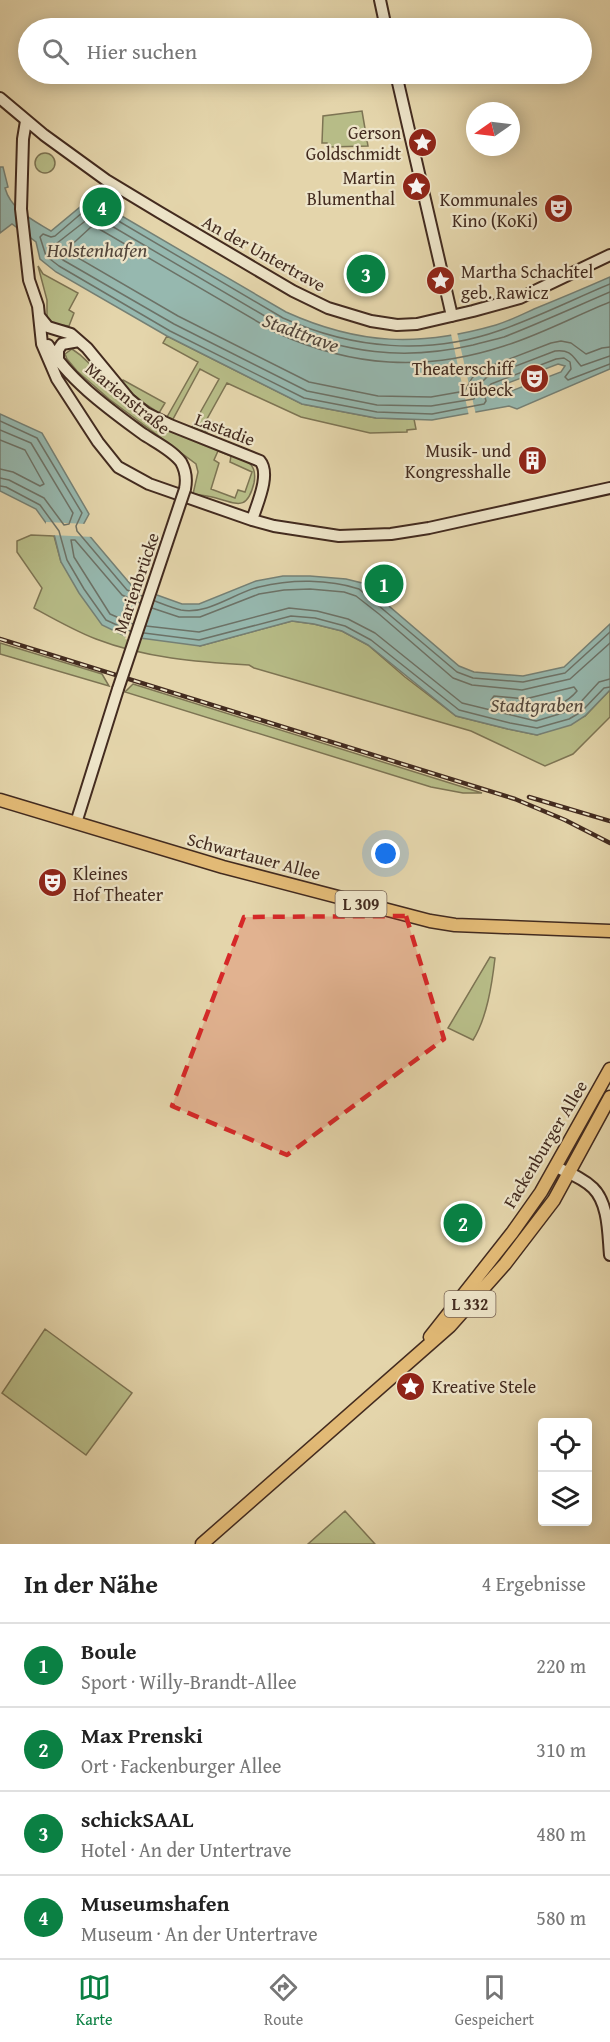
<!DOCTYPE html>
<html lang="de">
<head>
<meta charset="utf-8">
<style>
	body { margin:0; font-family:"Gentium Book Plus",serif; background:#f6f6f6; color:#222 }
	.controls { position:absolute; right:18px; bottom:18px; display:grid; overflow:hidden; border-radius:6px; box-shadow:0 3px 15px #0003 }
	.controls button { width:54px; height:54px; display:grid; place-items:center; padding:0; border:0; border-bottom:2px solid #e0e0e0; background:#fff; color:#222; font:30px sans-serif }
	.compass { position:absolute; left:466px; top:102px; width:54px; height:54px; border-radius:50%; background:#fff; box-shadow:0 3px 15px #0003; rotate:256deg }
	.you { position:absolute; left:386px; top:854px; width:21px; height:21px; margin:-15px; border:4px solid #fff; border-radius:50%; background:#1a73e8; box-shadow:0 0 0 9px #1a73e833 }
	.badge { display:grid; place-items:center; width:39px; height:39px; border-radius:50%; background:#0b8043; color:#fff; font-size:20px; font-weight:700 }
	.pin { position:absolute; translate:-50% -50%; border:3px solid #fff; box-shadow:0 2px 6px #0006 }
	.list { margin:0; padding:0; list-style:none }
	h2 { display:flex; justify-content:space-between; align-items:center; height:78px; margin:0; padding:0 24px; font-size:26px }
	h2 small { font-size:20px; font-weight:400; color:#767676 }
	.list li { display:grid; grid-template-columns:39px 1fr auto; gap:18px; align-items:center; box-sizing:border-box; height:84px; padding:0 24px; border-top:2px solid #e0e0e0 }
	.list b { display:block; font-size:22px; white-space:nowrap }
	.list p { margin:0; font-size:20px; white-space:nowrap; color:#767676 }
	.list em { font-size:20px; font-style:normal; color:#767676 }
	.icon { flex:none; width:33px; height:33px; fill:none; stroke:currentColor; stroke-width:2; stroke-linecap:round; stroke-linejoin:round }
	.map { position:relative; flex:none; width:610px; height:1544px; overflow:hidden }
	.search { position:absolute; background:#fff; box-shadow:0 3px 15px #0003; left:18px; right:18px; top:18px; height:66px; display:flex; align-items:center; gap:15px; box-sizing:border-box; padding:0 21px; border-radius:33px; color:#767676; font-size:22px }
	.sheet { height:414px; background:#fff }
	nav { display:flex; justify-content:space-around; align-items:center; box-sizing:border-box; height:84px; border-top:2px solid #e0e0e0; background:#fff; font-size:16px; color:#767676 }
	nav a { display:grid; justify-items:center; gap:3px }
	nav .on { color:#0b8043 }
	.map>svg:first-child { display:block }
</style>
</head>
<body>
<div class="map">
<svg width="610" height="1544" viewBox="0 0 610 1544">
	<rect width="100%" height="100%" fill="#e4d5ab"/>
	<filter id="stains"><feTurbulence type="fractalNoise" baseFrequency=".00333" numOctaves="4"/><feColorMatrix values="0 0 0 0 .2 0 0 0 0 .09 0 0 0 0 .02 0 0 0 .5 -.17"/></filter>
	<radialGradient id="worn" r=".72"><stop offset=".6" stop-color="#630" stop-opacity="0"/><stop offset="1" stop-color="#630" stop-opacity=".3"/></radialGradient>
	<!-- green -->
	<path fill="#b7bc87" stroke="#7d7453" stroke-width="1.5" fill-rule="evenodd" d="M362,111L368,146L328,147L327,143H322L323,116Z
		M35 163a10 10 0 1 1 20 0a10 10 0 1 1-20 0Z
		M38,266L43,274L78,293L69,310L74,313L69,326L54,324L47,317V300Z
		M167,336L302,404L376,418L414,419L416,429L407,430V432L370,433L301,417L227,383L207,419L213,422L207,432L192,427L219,379L200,369L173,419L167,417L198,362L163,343Z
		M72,349C93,362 105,386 124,402C159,431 203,443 245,459C254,466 256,472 254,483C247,511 238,504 216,498C209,496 201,495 193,494L198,472L196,464L109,399L77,371L67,359L65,354ZM218,451L231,456L230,462L252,472L245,492L238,490L235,498L211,489L219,463L214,460Z
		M123,380L165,403L159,413L142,402L119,382Z
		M31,535L54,536L61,562L200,646L292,621L314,624L342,631L368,645L405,677L456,716L508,729L537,735L585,716L610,690V717L573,754L545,766L471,731L254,668L249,665C197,662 145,658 96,639C75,631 54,619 34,608L42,588L17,552V541Z
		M0,643L102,674L109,686L0,654Z
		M133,684L482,793H463L431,787L125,692Z
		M490,957L495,958C492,984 487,1018 473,1040L448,1028Z
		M45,1329L132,1393L86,1455L2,1393Z
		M345,1511L375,1544H308Z"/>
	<!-- water -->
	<path fill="#96b8af" stroke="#758075" stroke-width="1.5" fill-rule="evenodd" d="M0,167H3L8,187L5,188C11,210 33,220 51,231L91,198L286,312C359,345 419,347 496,325C509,321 521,315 534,309C559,299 585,288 610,277V369L517,409L509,406L432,420L376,418L302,404L167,336L56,272L40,259L36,242L12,224L0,233ZM558,364L565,366L561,372L498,396L489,395L490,391L495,388Z
		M0,414L42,433L89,514L82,527L132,586L182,604H199L256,581L283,576H310L346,579L362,583L459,666L474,672L523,676L564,667L610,624V690L585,716L571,725L537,735L508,729L456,716L368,645L342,631L314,624L292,621L200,646L125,636L102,625L79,593L61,562L54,534L36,509L0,491Z"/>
	<!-- pier -->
	<path fill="#e4d5ab" d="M457,332L476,415L469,416L451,334Z
		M46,522L87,524L85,527L94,537L51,535L45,527Z
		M143,587L158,592L141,642L125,639Z"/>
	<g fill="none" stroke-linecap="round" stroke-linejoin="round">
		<!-- shore -->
		<path stroke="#6c7267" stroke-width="1.5" d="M610,284C574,299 538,317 501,330C428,356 352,349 283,318L93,206H90L55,236L51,237L43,234L40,237L46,256L59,266L170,331L304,398L377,412L432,414L484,404L486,401L484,392L491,384L556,359L564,358L570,362L571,369L565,377L568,380L610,364
			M610,292C575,307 540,323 504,337C494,340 483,342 473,345C404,361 344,353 280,325L93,215L52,247L53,253L63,260L174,324L307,391L377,405L431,406L474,399L479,385L487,377L555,351C571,349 573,357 581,366L610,356
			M610,302C575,316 540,335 504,346C425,372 352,367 277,333L94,226L91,227L66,250L68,252L178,316L309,382L378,396L431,397L465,391L472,378L483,369L551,343L561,341L571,343L586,354L602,348L610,347
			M0,421L37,438L82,513L76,526L77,531L127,590L142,596
			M0,430L31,443L73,513L69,524L64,525L44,498L9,480L0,478
			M0,440L25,450L44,484L40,486L13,472L0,469
			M0,486L6,487L40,505L59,531L67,560L84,589L106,620L130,631
			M155,601C163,604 172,608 181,610C208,615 234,593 259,587C291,579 329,579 359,589L457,672L473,678L523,682L565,673L610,632
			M152,608L179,617H200L259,594L284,590L310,589L344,592L356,596L379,614L453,678L472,685L522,690L570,679L610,643
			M133,624L110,614L74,557L71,540H75L122,595L140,603
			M146,626L199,632L289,608L317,611L348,619L375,633L462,703L536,721L566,712L577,706L599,682L610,679
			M144,633L199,640L291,616L315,618L345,626L371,640L459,710L510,723L537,728L569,719L581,712L604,688L610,687
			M574,687L577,691C568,702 550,711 535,711C522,712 506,706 493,702L491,700L494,696L525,699Z"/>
		<defs>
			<path id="secondary" d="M380,0L386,28
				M396,74L452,316
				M0,98L44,135L106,180L159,212L293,291L328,308L371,321L397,325L417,324L473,311L520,298L610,255
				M26,121L23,139L21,209L29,280L38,306L42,344L57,379L98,442L118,467L149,484L252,520L274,526L339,536L391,534L429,528L610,488
				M40,317L48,327L71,334L87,348L129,399L146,413L170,425L260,461C271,474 257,504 252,520
				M48,345C68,380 112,411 143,434C155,442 172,450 181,462C186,471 187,479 185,489
				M58,359V350L62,344L79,341
				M76,823L118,689
				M556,1167C569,1173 583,1178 593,1188C609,1204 608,1234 610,1255"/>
			<path id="primary" d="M0,800L223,867L430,921L455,925L610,931
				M430,1337L512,1233L541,1192L610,1069
				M202,1544L450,1326L505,1264L554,1200L610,1097"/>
		</defs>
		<!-- secondary casing -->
		<use href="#secondary" stroke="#432b1f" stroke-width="14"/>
		<!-- primary casing -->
		<use href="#primary" stroke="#432b1f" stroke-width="15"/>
		<!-- secondary -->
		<use href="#secondary" stroke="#ede4c8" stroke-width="10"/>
		<!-- primary -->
		<use href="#primary" stroke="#e2ba76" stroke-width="12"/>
		<defs>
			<path id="rail" d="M0,639L515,799L565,820L610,843
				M529,797L610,821"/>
		</defs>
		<!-- rail casing -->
		<use href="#rail" stroke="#432b1f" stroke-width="4.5"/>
		<!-- rail -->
		<use href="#rail" stroke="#ede4c8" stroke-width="2" stroke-dasharray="7" stroke-linecap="butt"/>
		<defs>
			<path id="secondary-bridge" d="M118,689L185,489"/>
		</defs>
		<!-- secondary-bridge casing -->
		<use href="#secondary-bridge" stroke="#432b1f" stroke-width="14" stroke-linecap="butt"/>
		<!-- secondary-bridge -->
		<use href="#secondary-bridge" stroke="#ede4c8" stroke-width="10"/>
	</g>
	<!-- marked area -->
	<path fill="#d62828" fill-opacity="0.2" stroke="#d62828" stroke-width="4.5" stroke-dasharray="12 8" stroke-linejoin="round" d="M406,916L444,1039L287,1155L172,1106L244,917Z"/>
	<!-- icons -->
	<defs>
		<symbol id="sight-disc" viewBox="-11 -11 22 22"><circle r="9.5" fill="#8f2418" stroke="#ede4c8"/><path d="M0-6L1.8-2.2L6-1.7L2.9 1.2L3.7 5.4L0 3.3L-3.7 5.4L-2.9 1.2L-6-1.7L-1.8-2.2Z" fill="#fff"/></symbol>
		<symbol id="theatre-disc" viewBox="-11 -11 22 22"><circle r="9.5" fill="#8f2418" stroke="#ede4c8"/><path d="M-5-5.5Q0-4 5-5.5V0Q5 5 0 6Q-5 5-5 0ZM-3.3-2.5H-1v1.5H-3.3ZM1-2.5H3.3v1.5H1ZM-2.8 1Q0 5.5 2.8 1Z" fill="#fff"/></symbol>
		<symbol id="building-disc" viewBox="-11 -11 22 22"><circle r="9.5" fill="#8f2418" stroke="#ede4c8"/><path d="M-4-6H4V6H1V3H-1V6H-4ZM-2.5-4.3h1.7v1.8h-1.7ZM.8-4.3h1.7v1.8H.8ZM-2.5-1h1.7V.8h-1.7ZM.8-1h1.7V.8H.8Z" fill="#fff"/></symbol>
	</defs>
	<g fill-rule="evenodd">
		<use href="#sight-disc" x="406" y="126" width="33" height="33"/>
		<use href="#sight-disc" x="400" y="170" width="33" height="33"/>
		<use href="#theatre-disc" x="542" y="192" width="33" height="33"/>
		<use href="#sight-disc" x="424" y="264" width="33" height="33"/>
		<use href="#theatre-disc" x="518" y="362" width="33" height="33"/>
		<use href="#building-disc" x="516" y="444" width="33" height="33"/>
		<use href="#theatre-disc" x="36" y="866" width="33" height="33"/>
		<use href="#sight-disc" x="394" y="1370" width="33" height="33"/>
	</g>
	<g text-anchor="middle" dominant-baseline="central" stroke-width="4.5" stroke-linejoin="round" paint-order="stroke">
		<!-- shield labels -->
		<g fill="#ede4c8" stroke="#766252" stroke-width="1.5">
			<rect x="335.5" y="891" width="51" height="26" rx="4.5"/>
			<rect x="444.5" y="1291" width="51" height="26" rx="4.5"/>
		</g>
		<g font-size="16" font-weight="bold" fill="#432b1f">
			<text x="361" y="904">L 309</text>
			<text x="470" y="1304">L 332</text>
		</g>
		<!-- poi labels -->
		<g font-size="18" fill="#432b1f" stroke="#ede4c8" text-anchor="end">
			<text x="401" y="132">Gerson<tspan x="401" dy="21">Goldschmidt</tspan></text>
			<text x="395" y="177">Martin<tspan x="395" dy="21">Blumenthal</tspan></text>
			<text x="538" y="199">Kommunales<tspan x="538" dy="21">Kino (KoKi)</tspan></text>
			<text x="461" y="271" text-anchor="start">Martha Schachtel<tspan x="461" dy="21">geb. Rawicz</tspan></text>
			<text x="513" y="368">Theaterschiff<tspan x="513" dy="21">Lübeck</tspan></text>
			<text x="511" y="450">Musik- und<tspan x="511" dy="21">Kongresshalle</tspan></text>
			<text x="73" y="873" text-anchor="start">Kleines<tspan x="73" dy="21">Hof Theater</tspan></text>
			<text x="432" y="1386" text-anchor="start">Kreative Stele</text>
		</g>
		<!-- street labels -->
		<g font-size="18" fill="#432b1f" stroke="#ede4c8">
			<text transform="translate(264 253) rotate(29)">An der Untertrave</text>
			<text transform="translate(128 398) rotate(39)">Marienstraße</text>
			<text transform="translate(225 429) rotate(21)">Lastadie</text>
			<text transform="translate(136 583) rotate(-71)">Marienbrücke</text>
			<text transform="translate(254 856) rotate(15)">Schwartauer Allee</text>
			<text transform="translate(545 1144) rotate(-59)">Fackenburger Allee</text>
		</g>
		<!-- water labels -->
		<g font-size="20" font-style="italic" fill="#54473c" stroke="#ede4c8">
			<text x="97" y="249">Holstenhafen</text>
			<text transform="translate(301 332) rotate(20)">Stadttrave</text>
			<text x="537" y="704">Stadtgraben</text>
		</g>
	</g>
	<rect width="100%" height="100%" filter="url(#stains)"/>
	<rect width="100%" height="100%" fill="url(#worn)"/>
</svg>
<div class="controls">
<button><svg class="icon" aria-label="locate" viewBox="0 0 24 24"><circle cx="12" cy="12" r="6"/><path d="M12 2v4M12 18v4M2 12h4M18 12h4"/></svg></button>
<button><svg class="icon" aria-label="layers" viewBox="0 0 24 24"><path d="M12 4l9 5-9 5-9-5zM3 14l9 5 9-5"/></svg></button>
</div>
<svg class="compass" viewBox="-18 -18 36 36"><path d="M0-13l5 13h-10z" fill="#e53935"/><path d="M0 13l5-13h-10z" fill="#767676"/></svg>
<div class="you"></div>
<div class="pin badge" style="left:384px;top:584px">1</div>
<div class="pin badge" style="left:463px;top:1223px">2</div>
<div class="pin badge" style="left:366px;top:274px">3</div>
<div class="pin badge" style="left:102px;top:207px">4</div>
<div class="search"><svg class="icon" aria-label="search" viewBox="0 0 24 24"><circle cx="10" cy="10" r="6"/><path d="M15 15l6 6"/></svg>Hier suchen</div>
</div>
<section class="sheet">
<h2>In der Nähe<small>4 Ergebnisse</small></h2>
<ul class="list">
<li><span class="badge">1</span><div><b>Boule</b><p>Sport · Willy-Brandt-Allee</p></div><em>220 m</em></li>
<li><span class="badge">2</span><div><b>Max Prenski</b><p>Ort · Fackenburger Allee</p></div><em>310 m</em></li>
<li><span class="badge">3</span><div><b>schickSAAL</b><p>Hotel · An der Untertrave</p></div><em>480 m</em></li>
<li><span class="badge">4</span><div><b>Museumshafen</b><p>Museum · An der Untertrave</p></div><em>580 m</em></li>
</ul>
</section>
<nav>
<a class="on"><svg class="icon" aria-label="map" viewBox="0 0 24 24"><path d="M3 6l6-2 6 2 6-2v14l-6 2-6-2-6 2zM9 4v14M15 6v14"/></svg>Karte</a>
<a><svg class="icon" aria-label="directions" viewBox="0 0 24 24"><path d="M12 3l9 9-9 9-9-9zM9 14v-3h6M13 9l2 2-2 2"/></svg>Route</a>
<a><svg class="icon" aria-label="saved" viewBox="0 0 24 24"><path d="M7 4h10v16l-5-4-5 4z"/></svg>Gespeichert</a>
</nav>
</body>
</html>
